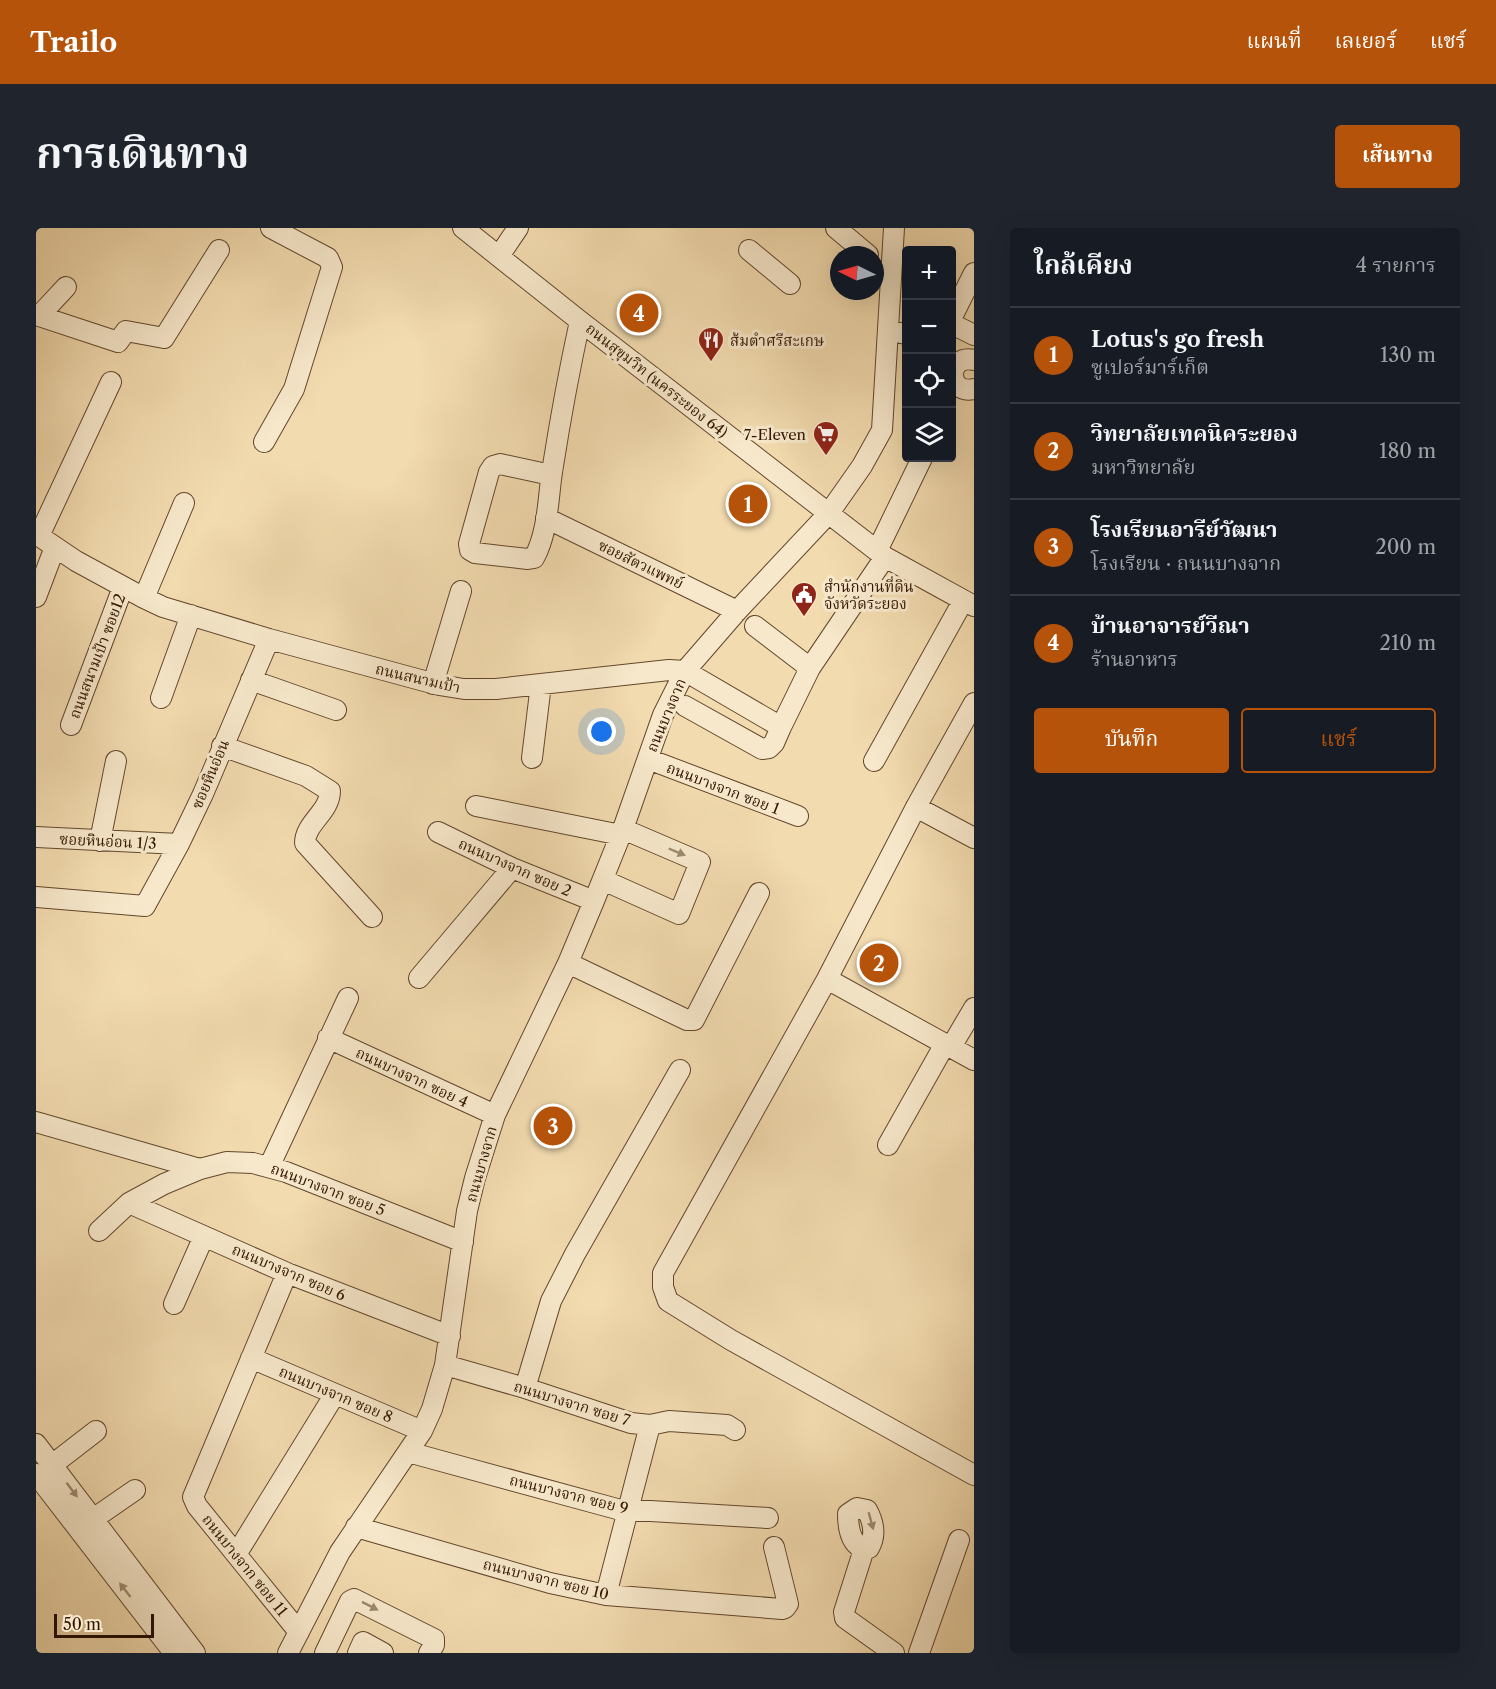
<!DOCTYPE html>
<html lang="th">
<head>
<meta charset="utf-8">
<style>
	body { margin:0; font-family:"Libre Caslon Text","Noto Serif Thai",serif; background:#20242c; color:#f1f3f6 }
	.controls { position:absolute; right:18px; top:18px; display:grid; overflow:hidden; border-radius:6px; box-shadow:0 6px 24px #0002 }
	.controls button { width:54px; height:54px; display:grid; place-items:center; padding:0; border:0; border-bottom:2px solid #363941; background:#171b24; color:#f1f3f6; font:30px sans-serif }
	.compass { position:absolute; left:794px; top:18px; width:54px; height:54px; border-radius:50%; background:#171b24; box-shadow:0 6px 24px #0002; rotate:275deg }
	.scale { position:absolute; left:18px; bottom:15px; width:100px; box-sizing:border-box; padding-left:6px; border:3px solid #321601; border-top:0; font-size:16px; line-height:21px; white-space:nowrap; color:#321601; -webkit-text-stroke:4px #f7e8cb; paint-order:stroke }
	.you { position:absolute; left:566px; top:504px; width:21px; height:21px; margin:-15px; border:4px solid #fff; border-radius:50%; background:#1a73e8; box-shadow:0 0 0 9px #1a73e833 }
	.badge { display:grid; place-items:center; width:39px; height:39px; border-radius:50%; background:#b45309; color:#fff; font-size:20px; font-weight:700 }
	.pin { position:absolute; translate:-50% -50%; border:3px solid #fff; box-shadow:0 2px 6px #0006 }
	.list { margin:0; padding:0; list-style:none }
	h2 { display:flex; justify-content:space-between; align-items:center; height:78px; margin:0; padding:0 24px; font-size:26px }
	h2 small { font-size:20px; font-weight:400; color:#9ea1a6 }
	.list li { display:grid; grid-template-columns:39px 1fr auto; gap:18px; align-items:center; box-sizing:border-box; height:96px; padding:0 24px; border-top:2px solid #363941 }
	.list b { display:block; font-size:22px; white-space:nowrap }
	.list p { margin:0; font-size:20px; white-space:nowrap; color:#9ea1a6 }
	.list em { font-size:20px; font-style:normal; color:#9ea1a6 }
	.actions { display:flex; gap:12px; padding:18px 24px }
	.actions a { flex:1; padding:14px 0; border:2px solid #b45309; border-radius:6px; text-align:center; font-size:21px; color:#b45309 }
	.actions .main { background:#b45309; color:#fff }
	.icon { flex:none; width:33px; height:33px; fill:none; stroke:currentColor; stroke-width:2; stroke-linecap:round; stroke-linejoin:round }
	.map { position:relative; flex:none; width:938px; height:1425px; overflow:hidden; border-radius:6px }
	header { display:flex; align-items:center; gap:36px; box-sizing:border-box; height:84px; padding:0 30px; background:#b45309; color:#fff }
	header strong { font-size:28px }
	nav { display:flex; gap:33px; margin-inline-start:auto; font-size:21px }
	.intro { display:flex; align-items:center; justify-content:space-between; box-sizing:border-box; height:144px; padding:0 36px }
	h1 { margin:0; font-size:42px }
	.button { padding:15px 27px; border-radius:6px; background:#b45309; color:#fff; font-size:21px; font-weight:700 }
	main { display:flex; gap:36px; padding:0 36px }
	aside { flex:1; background:#171b24; border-radius:6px; box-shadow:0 6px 24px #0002 }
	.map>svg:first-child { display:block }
</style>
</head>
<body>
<header>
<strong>Trailo</strong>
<nav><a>แผนที่</a><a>เลเยอร์</a><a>แชร์</a></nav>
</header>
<div class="intro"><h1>การเดินทาง</h1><a class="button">เส้นทาง</a></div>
<main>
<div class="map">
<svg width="938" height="1425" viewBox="0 0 938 1425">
	<rect width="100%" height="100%" fill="#f2dbaf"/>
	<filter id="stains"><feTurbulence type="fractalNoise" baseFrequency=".00333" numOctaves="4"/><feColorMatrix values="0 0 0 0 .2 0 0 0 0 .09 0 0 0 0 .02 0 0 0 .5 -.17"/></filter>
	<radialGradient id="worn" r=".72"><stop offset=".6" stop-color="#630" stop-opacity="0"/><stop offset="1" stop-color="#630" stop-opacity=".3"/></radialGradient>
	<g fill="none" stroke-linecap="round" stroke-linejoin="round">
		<defs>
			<path id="minor" d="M427,0L544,93L849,329L938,378
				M800,0L832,27
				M713,22L754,56
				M463,28L482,0
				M0,87L82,114L90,103L128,110L183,22
				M4,87L30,59
				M916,89L938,45
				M916,96L938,107
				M852,102L870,106
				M938,132C910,126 910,167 938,161
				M228,214L258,161L296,39L292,30L235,0
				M515,247L464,236L457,238L453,244L433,316L434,322L439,325L492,331L498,330C512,305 512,271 516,244C524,193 533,143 544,93
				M510,290L701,383
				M0,306L40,333L108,370L127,379L233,411L403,457L428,461H460L633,442L649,443L745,499L774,440L849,329
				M3,308L75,154
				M841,323L886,230
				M0,369L19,319
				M108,370L148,275
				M719,398L774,440
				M215,452L300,482
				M397,456L425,363
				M125,470L155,387
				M938,475L880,579L791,751L627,1045V1059L632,1073L695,1112L938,1247
				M649,478L726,521L733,520L738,515L745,499
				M35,497L87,359
				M186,518L270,548L294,563C294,584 269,595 269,615L336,689
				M496,530L505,456
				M612,531L762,588
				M838,533L927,373
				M440,578L585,607
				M880,579L938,610
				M402,604L476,640L558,673
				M0,609L143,616
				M64,613L80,533
				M567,652L643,686L664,634L587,601
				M0,669L109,678L143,616L167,566L233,411
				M532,735L651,792H658L723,665
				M383,750L476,640
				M791,751L938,832
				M292,810L459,887
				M915,819L938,780
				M0,894L164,941
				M852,917L909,816
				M233,939L312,770
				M93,975L251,1045L414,1108
				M63,1003L93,975L128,956L164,941L191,934L217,935L250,944L427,1014
				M251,1045L157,1269L161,1278L263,1404
				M138,1076L168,1008
				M215,1130L386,1203
				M409,1137L489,1160L595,1195L614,1197L633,1193L691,1197L699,1202
				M489,1160L515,1073L539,1026L644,842
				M0,1216L159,1425
				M372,1224L581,1281L732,1290
				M16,1237L60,1203
				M0,1246L138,1425
				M57,1291L99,1262
				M320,1299L514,1355L570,1367L746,1381L749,1380L752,1376L738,1319
				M828,1321C814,1316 812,1300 812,1286L821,1280L831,1282C838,1295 840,1308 833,1320L828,1321L808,1384L809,1390L858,1425
				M201,1325L299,1166
				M570,1367L614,1197
				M252,1425L304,1324L386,1203L396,1181L409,1137L431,983L439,950L459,887L532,735L558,673L587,601L627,487L649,443L701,383L793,285L826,238L846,202L858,0
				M289,1425L314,1373L318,1371L398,1411V1417L393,1425
				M322,1425L327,1414L347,1425
				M883,1425L923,1312"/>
		</defs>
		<!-- minor casing -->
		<use href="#minor" stroke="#62472c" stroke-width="22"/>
		<!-- minor -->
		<use href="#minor" stroke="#f7e8cb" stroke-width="20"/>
	</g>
	<!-- one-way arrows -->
	<defs><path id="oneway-solid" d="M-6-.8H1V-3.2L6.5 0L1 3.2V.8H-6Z" transform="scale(1.5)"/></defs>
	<g fill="#9e8a70">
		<use href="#oneway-solid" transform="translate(641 624) rotate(23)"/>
		<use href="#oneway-solid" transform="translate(36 1262) rotate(53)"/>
		<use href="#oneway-solid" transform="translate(835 1293) rotate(75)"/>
		<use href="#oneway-solid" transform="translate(89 1362) rotate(-128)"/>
		<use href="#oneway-solid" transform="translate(334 1378) rotate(27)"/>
	</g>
	<!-- icons -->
	<defs>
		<symbol id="restaurant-pin" viewBox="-11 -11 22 30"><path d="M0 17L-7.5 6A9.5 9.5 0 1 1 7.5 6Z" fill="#8f2418" stroke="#f7e8cb"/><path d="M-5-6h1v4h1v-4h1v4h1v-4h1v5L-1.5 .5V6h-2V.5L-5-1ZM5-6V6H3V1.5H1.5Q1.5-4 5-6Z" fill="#fff"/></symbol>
		<symbol id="supermarket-pin" viewBox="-11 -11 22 30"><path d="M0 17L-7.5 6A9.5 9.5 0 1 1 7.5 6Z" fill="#8f2418" stroke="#f7e8cb"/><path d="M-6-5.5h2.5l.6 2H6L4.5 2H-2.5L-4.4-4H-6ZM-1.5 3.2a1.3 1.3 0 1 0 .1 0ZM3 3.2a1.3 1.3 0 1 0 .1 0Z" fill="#fff"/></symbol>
		<symbol id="civic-pin" viewBox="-11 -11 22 30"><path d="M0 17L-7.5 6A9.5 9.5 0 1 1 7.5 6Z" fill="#8f2418" stroke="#f7e8cb"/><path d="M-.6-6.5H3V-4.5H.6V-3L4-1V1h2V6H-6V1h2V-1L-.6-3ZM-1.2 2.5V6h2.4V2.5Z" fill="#fff"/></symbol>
	</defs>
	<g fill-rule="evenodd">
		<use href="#restaurant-pin" x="660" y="97" width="30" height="40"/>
		<use href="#supermarket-pin" x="775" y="191" width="30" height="40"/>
		<use href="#civic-pin" x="753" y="352" width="30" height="40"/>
	</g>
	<g text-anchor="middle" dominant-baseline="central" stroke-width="6" stroke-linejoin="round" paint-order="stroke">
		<!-- poi labels -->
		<g font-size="15" fill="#321601" stroke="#f7e8cb" text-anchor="start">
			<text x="694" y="112">ส้มตำศรีสะเกษ</text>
			<text x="770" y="206" text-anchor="end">7-Eleven</text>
			<text x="788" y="358">สำนักงานที่ดิน<tspan x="788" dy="17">จังหวัดระยอง</tspan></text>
		</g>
		<!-- street labels -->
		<g font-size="15" fill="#321601" stroke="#f7e8cb">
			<text transform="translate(621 152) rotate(38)">ถนนสุขุมวิท (นครระยอง 64)</text>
			<text transform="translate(605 336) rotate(26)">ซอยสัตวแพทย์</text>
			<text transform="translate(61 428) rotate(-69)">ถนนสนามเป้า ซอย12</text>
			<text transform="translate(382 450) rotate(13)">ถนนสนามเป้า</text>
			<text transform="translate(630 487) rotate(-67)">ถนนบางจาก</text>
			<text transform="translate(174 546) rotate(-67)">ซอยหินอ่อน</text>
			<text transform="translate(687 560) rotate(21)">ถนนบางจาก ซอย 1</text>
			<text transform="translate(72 613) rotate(3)">ซอยหินอ่อน 1/3</text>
			<text transform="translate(479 639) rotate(24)">ถนนบางจาก ซอย 2</text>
			<text transform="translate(376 849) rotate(25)">ถนนบางจาก ซอย 4</text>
			<text transform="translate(445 936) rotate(-74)">ถนนบางจาก</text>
			<text transform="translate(292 961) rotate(21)">ถนนบางจาก ซอย 5</text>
			<text transform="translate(253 1044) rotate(23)">ถนนบางจาก ซอย 6</text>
			<text transform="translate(300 1166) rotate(23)">ถนนบางจาก ซอย 8</text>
			<text transform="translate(536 1175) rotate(17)">ถนนบางจาก ซอย 7</text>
			<text transform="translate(533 1266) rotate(14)">ถนนบางจาก ซอย 9</text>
			<text transform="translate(209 1337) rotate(51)">ถนนบางจาก ซอย 11</text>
			<text transform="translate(510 1351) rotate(14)">ถนนบางจาก ซอย 10</text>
		</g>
	</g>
	<rect width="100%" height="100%" filter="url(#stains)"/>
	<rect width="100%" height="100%" fill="url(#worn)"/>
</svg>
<div class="controls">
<button>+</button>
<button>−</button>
<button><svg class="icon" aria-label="locate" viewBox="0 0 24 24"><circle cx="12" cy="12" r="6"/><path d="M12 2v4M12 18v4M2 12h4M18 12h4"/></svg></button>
<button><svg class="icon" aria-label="layers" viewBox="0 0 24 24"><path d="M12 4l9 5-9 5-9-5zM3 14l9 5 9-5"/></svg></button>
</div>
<svg class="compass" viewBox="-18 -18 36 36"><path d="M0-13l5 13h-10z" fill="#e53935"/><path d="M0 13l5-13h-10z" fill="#9ea1a6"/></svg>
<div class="scale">50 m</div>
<div class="you"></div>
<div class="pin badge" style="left:712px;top:276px">1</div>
<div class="pin badge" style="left:843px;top:735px">2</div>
<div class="pin badge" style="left:517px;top:898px">3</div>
<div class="pin badge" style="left:603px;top:85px">4</div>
</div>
<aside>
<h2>ใกล้เคียง<small>4 รายการ</small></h2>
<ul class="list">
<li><span class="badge">1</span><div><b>Lotus's go fresh</b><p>ซูเปอร์มาร์เก็ต</p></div><em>130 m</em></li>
<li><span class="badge">2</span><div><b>วิทยาลัยเทคนิคระยอง</b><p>มหาวิทยาลัย</p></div><em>180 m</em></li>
<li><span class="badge">3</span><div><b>โรงเรียนอารีย์วัฒนา</b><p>โรงเรียน · ถนนบางจาก</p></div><em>200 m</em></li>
<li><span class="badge">4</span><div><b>บ้านอาจารย์วีณา</b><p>ร้านอาหาร</p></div><em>210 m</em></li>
</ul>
<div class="actions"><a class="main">บันทึก</a><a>แชร์</a></div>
</aside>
</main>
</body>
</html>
